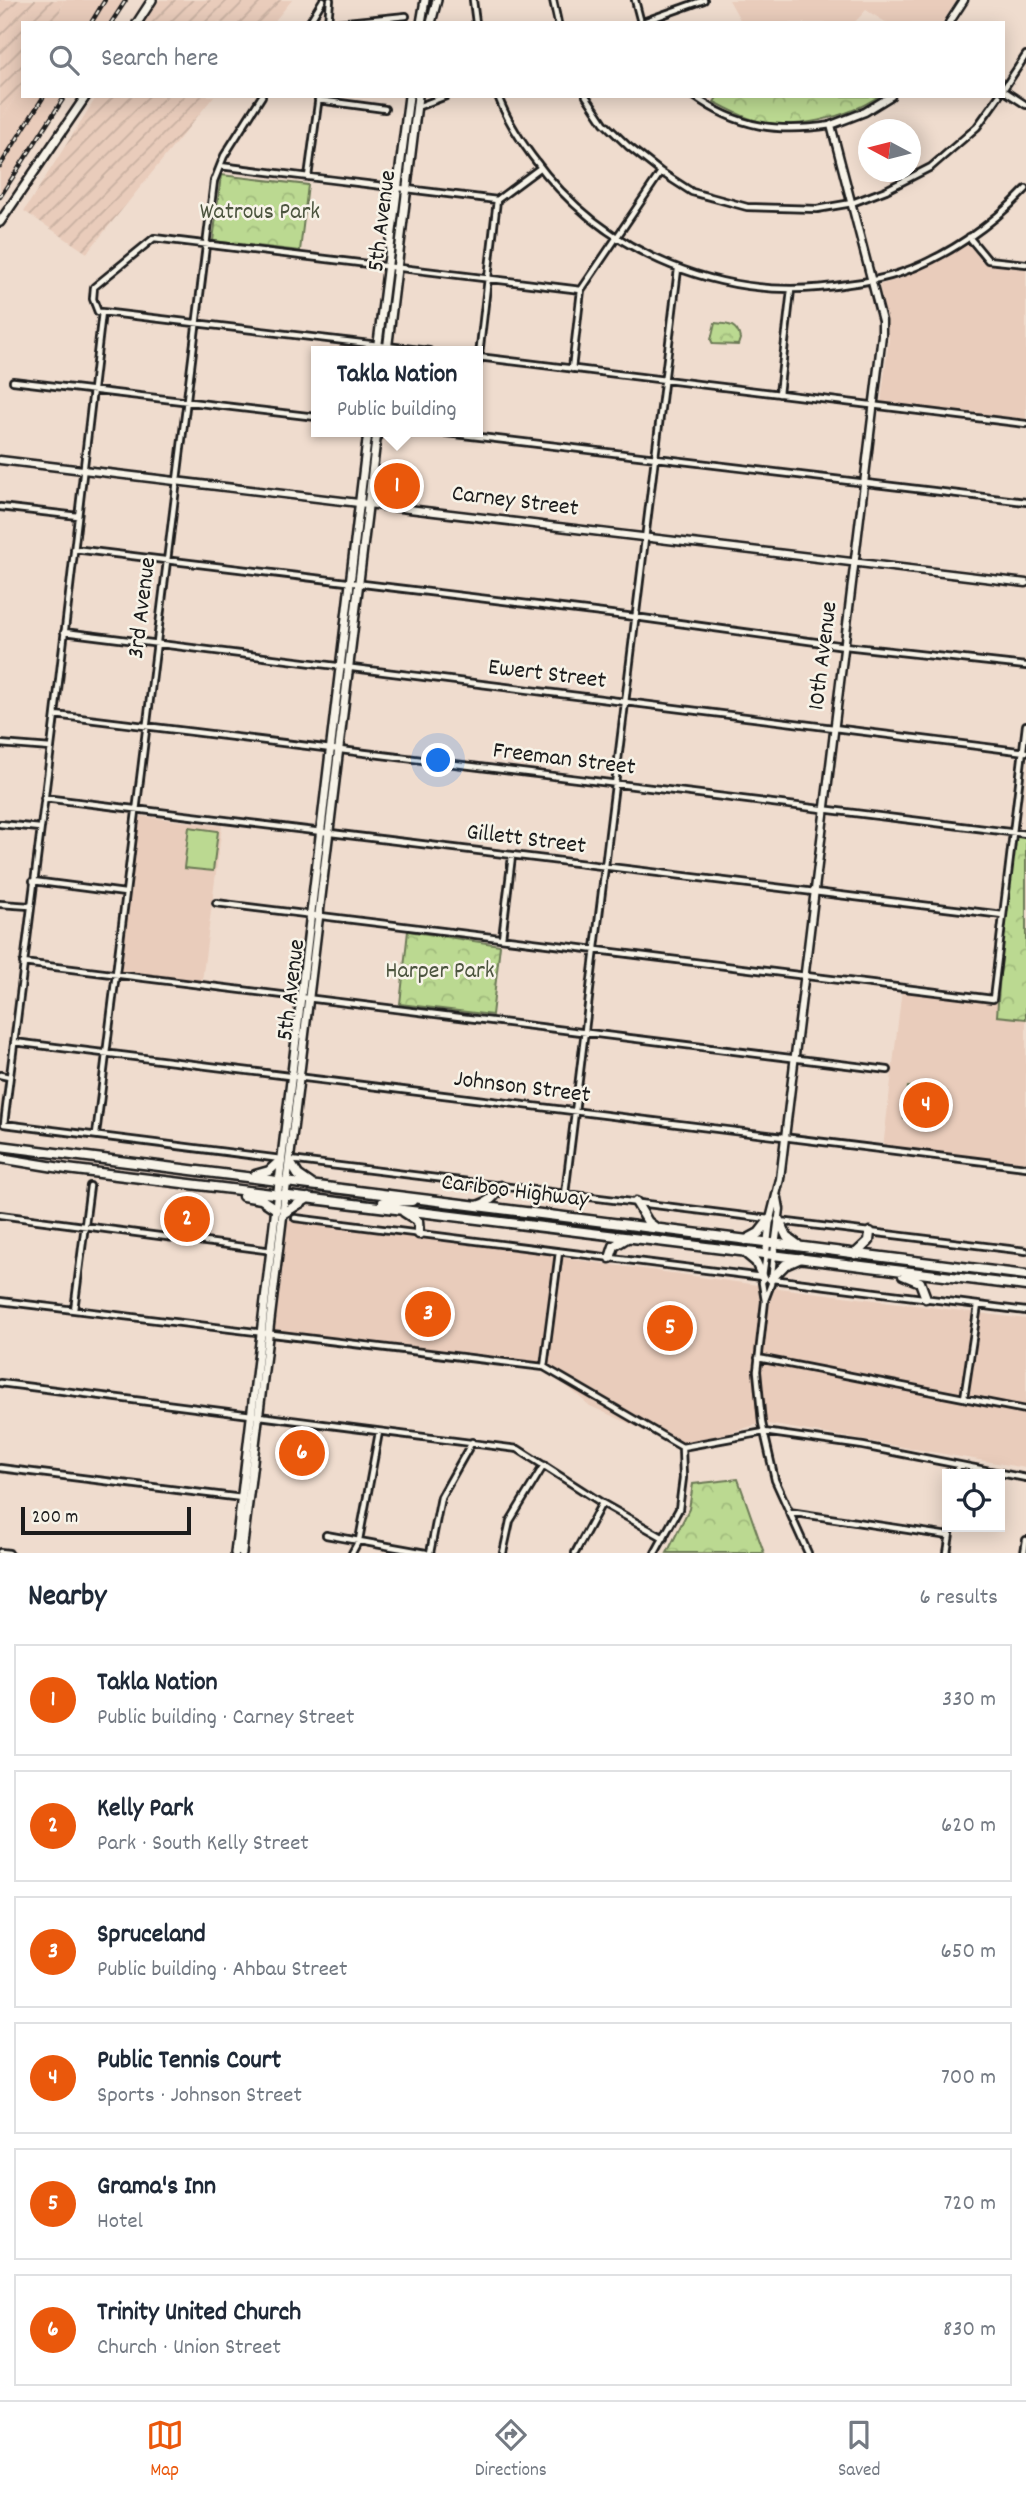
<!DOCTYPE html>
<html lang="en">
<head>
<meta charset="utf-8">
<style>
	body { margin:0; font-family:Dekko,sans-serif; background:#f2f2f3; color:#1f2937 }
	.controls { position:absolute; right:21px; bottom:21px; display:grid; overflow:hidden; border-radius:0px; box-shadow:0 4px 18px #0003 }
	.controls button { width:63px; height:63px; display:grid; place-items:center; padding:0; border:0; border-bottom:2px solid #e0e1e3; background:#fff; color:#1f2937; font:35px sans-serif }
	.compass { position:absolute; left:858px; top:119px; width:63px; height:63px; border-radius:50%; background:#fff; box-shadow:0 4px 18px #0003; rotate:277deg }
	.scale { position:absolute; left:21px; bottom:18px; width:170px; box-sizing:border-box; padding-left:7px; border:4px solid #1c1c1c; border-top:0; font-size:19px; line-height:24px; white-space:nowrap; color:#1c1c1c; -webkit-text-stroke:5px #f7f3e8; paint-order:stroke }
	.you { position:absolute; left:439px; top:761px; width:24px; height:24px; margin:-18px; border:5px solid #fff; border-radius:50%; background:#1a73e8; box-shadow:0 0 0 10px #1a73e833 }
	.badge { display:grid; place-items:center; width:46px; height:46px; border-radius:50%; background:#ea580c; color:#fff; font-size:23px; font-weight:700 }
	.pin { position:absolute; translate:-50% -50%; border:4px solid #fff; box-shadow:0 2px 7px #0006 }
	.popup { position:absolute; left:311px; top:346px; width:172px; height:91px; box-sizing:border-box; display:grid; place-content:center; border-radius:0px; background:#fff; filter:drop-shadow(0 2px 5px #0005); font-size:23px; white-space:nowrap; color:#747a83 }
	.popup b { font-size:26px; color:#1f2937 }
	.popup::after { content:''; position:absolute; left:50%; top:100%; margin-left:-14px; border:14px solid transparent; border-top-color:#fff }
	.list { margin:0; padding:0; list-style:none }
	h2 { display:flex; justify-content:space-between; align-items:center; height:91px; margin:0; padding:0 28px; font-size:30px }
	h2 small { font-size:23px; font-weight:400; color:#747a83 }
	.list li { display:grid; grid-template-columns:46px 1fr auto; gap:21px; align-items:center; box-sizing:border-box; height:112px; margin:0 14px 14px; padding:0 14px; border:2px solid #e0e1e3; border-radius:0px }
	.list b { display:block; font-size:26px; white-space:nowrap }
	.list p { margin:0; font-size:23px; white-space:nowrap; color:#747a83 }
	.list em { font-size:23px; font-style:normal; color:#747a83 }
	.icon { flex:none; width:38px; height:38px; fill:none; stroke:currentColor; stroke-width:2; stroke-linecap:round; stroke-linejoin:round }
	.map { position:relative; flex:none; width:1026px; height:1553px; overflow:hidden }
	.search { position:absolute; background:#fff; box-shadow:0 4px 18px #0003; left:21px; right:21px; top:21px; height:77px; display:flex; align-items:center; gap:18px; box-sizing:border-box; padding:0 24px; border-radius:0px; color:#747a83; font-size:26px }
	.sheet { height:847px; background:#fff }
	nav { display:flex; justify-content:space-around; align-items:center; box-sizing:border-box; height:98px; border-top:2px solid #e0e1e3; background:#fff; font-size:19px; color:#747a83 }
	nav a { display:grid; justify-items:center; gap:4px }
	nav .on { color:#ea580c }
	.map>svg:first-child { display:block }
</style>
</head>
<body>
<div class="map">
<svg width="1026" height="1553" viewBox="0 0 1026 1553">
	<defs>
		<pattern id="industrial-furrows" width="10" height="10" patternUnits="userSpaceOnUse" patternTransform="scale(1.75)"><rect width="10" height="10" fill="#e9ccbb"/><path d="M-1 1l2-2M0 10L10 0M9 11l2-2" fill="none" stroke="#c7afa0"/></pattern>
		<pattern id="park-crowns" width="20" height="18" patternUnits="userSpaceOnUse" patternTransform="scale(1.75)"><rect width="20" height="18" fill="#bbd991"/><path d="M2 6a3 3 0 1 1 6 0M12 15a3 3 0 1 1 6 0" fill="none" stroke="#a0ba7c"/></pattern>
	</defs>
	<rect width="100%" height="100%" fill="#efdcce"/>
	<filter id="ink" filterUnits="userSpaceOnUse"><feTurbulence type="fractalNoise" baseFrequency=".0143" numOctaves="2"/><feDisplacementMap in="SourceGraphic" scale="14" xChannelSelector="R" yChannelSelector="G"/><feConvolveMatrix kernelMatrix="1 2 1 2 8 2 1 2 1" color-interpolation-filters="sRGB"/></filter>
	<g filter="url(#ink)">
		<!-- built -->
		<path fill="#e9ccbb" d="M63,0H124L109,23H57Z
			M729,0H957L942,23H887L866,10L854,23H742Z
			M23,84V96H62L0,194V122Z
			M969,244L982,262L1026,269V419L881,402L889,338L879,285L902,278Z
			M140,816L222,826L202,981L119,972Z
			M902,989L999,1000L998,1016L1026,1019V1165L883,1148Z
			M287,1220L556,1255V1257L779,1288L1026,1319V1468L762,1423L682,1447L590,1406L540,1363L273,1331Z"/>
		<!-- industrial -->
		<path fill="url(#industrial-furrows)" d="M0,0H63L57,23H23V84L0,122Z
			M159,0H292L273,23H144Z
			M97,96H214L87,253L24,211Z"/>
		<!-- grass -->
		<path fill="#bbd991" stroke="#6c7a56" stroke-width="2" d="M189,827L218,831L213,871L184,868Z
			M908,1087L947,1092L944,1122L904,1118Z"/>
		<!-- park -->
		<path fill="url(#park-crowns)" stroke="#6c7a56" stroke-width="2" d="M718,96H879C849,117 790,132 754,120C741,116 727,108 714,102Z
			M221,175L308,185L300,251L213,241Z
			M715,323C728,324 738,324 740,339L738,345L713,344L711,340Z
			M1014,831L1026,832V1019L997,1016L1004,915Z
			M408,931L500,945L492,1015L400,1004Z
			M181,1199L197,1201L193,1238L177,1236Z
			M738,1479L764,1553H667L689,1509L693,1484Z"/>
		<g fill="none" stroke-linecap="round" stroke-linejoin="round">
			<defs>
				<path id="minor" d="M473,0L476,23
					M553,0L558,23
					M635,0L641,23
					M309,23L323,0
					M328,23L330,0
					M337,23L406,16
					M640,23L704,0
					M1003,90L1026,55
					M1003,90L1026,105
					M498,96C506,118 518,137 532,156C604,256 727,305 848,284C865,282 883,279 900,273C947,257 992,225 1026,189
					M586,96L604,123L628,146L661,172L692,192L747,207L817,209L852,203L886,190L931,167L977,127L999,96
					M694,96C738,128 778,133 831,125
					M318,100L385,109
					M417,107L446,96
					M220,166L497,200L540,168
					M308,177L319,96
					M969,237L988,260L1026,264
					M102,312L55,715L4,1124L281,1159
					M102,312H98L93,299L94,287L154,238L581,290
					M102,312L429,351
					M478,357L1026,424
					M478,364L497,200
					M572,369L581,290L661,172
					M13,381L316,417
					M779,394L791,290
					M438,432L1026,502
					M0,507L78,516
					M74,549L635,617L845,646L1026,666
					M64,632L1026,752
					M55,715L1026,834
					M0,744L51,748
					M44,798L1003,915
					M0,824L40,828
					M33,881L125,893
					M216,903L993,999L1026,725
					M0,904L30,906
					M502,938L512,856
					M23,963L888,1070
					M14,1042L1026,1167
					M0,1075L9,1077
					M96,1135L214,181L224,156L262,96
					M290,1160L769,1219
					M565,1194L678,269
					M0,1215L273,1251
					M295,1218L762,1277
					M779,1221L1026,1251
					M766,1255L762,1283L765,1301L757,1371L762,1423L775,1480L808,1553
					M772,1279L1026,1311
					M765,1300L771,1284L774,1254
					M0,1301L544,1367L682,1447L764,1432L863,1446L1026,1478
					M74,1310L90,1186
					M758,1358L1026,1410
					M544,1367L559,1252
					M0,1383L518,1449L602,1503L664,1538
					M964,1398L978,1305
					M0,1468L242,1498
					M957,1474L958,1465
					M789,1512L949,1536
					M326,1535L426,1553
					M0,1552L9,1553
					M352,1553L359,1540L379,1432
					M430,1553L441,1497L472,1442
					M503,1553L510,1521L544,1465
					M575,1553L602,1503
					M655,1553L679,1509L683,1478L682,1447
					M947,1553L951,1527
					M1024,1553L1026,1540"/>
				<path id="tertiary" d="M949,23L964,0
					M0,460L1026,583
					M766,1253L770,1219L780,1179L882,335V321L873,286L831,125L865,112L891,96
					M774,1254L780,1209L778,1198"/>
				<path id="secondary" d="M137,23L152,0
					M421,23L425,0
					M431,23L437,0
					M0,222L86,96
					M377,351L409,96
					M387,351L418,96
					M235,1553L368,432
					M242,1553L377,432"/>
				<path id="trunk" d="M0,1146L1026,1275
					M0,1158L67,1169L1026,1286
					M290,1162L298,1175L311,1184
					M255,1175L269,1171L281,1160
					M243,1196L261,1199L276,1209
					M383,1202L412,1201
					M636,1202L648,1222L656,1228
					M477,1206C488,1203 496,1196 500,1186
					M404,1212L418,1221L419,1234
					M284,1213L308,1198
					M779,1220L787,1237L798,1245
					M746,1240L759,1233L770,1219
					M744,1252L756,1262L763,1278
					M855,1254L869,1241L870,1232
					M610,1258L614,1246L627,1238
					M903,1275L920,1282L926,1298
					M771,1279L785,1265L801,1258"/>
			</defs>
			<!-- minor casing -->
			<use href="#minor" stroke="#1c1c1c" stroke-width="10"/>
			<!-- tertiary casing -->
			<use href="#tertiary" stroke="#1c1c1c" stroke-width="11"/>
			<!-- secondary casing -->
			<use href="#secondary" stroke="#1c1c1c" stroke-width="12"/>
			<!-- trunk casing -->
			<use href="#trunk" stroke="#1c1c1c" stroke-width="13"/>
			<!-- minor -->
			<use href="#minor" stroke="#f7f3e8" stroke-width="4.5"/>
			<!-- tertiary -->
			<use href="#tertiary" stroke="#f7f3e8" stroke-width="6"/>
			<!-- secondary -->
			<use href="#secondary" stroke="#f7f3e8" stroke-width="7"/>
			<!-- trunk -->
			<use href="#trunk" stroke="#f7f3e8" stroke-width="8"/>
			<defs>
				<path id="rail" d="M91,23L105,0
					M111,23L126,0
					M0,166L44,96
					M0,197L65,96"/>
			</defs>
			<!-- rail casing -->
			<use href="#rail" stroke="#1c1c1c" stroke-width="4.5"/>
			<!-- rail -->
			<use href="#rail" stroke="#f7f3e8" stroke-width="2" stroke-dasharray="5" stroke-linecap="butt"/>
		</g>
	</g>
	<g text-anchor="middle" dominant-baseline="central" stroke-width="5" stroke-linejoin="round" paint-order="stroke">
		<!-- park labels -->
		<g font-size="24" fill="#4c553f" stroke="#f7f3e8">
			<text x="260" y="213">Watrous Park</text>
			<text x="440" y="972">Harper Park</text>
		</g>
		<!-- street labels -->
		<g font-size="24" fill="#1c1c1c" stroke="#f7f3e8">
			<text transform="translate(383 221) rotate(-83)">5th Avenue</text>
			<text transform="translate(515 502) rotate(7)">Carney Street</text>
			<text transform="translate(143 608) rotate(-83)">3rd Avenue</text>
			<text transform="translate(824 656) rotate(-83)">10th Avenue</text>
			<text transform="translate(547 675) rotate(7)">Ewert Street</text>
			<text transform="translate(564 760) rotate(7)">Freeman Street</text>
			<text transform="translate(526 840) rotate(7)">Gillett Street</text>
			<text transform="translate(292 990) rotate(-83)">5th Avenue</text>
			<text transform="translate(522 1088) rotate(7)">Johnson Street</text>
			<text transform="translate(515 1192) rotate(7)">Cariboo Highway</text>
		</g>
	</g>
</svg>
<div class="controls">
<button><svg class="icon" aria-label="locate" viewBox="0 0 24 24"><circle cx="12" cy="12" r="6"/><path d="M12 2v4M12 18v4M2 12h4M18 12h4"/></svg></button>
</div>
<svg class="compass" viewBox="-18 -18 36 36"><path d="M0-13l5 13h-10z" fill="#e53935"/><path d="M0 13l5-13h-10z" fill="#747a83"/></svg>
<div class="scale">200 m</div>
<div class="you"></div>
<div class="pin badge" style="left:397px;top:486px">1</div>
<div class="popup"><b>Takla Nation</b>Public building</div>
<div class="pin badge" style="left:187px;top:1219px">2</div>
<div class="pin badge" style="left:428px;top:1314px">3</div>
<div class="pin badge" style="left:926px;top:1105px">4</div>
<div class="pin badge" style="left:670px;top:1328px">5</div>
<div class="pin badge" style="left:302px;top:1453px">6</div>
<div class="search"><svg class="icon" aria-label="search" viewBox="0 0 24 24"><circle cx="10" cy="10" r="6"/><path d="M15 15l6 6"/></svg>Search here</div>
</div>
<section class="sheet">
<h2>Nearby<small>6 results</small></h2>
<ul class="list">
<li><span class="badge">1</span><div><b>Takla Nation</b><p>Public building · Carney Street</p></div><em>330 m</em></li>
<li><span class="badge">2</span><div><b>Kelly Park</b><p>Park · South Kelly Street</p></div><em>620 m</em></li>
<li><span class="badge">3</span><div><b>Spruceland</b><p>Public building · Ahbau Street</p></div><em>650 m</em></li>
<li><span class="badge">4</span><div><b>Public Tennis Court</b><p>Sports · Johnson Street</p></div><em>700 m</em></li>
<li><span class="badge">5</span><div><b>Grama's Inn</b><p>Hotel</p></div><em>720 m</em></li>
<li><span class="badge">6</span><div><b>Trinity United Church</b><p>Church · Union Street</p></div><em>830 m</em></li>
</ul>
</section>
<nav>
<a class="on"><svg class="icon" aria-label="map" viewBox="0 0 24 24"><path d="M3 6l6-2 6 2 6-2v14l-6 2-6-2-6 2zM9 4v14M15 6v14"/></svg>Map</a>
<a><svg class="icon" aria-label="directions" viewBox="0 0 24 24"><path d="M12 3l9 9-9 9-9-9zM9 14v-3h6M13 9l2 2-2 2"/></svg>Directions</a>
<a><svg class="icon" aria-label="saved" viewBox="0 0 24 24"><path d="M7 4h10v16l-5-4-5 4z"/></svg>Saved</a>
</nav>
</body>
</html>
